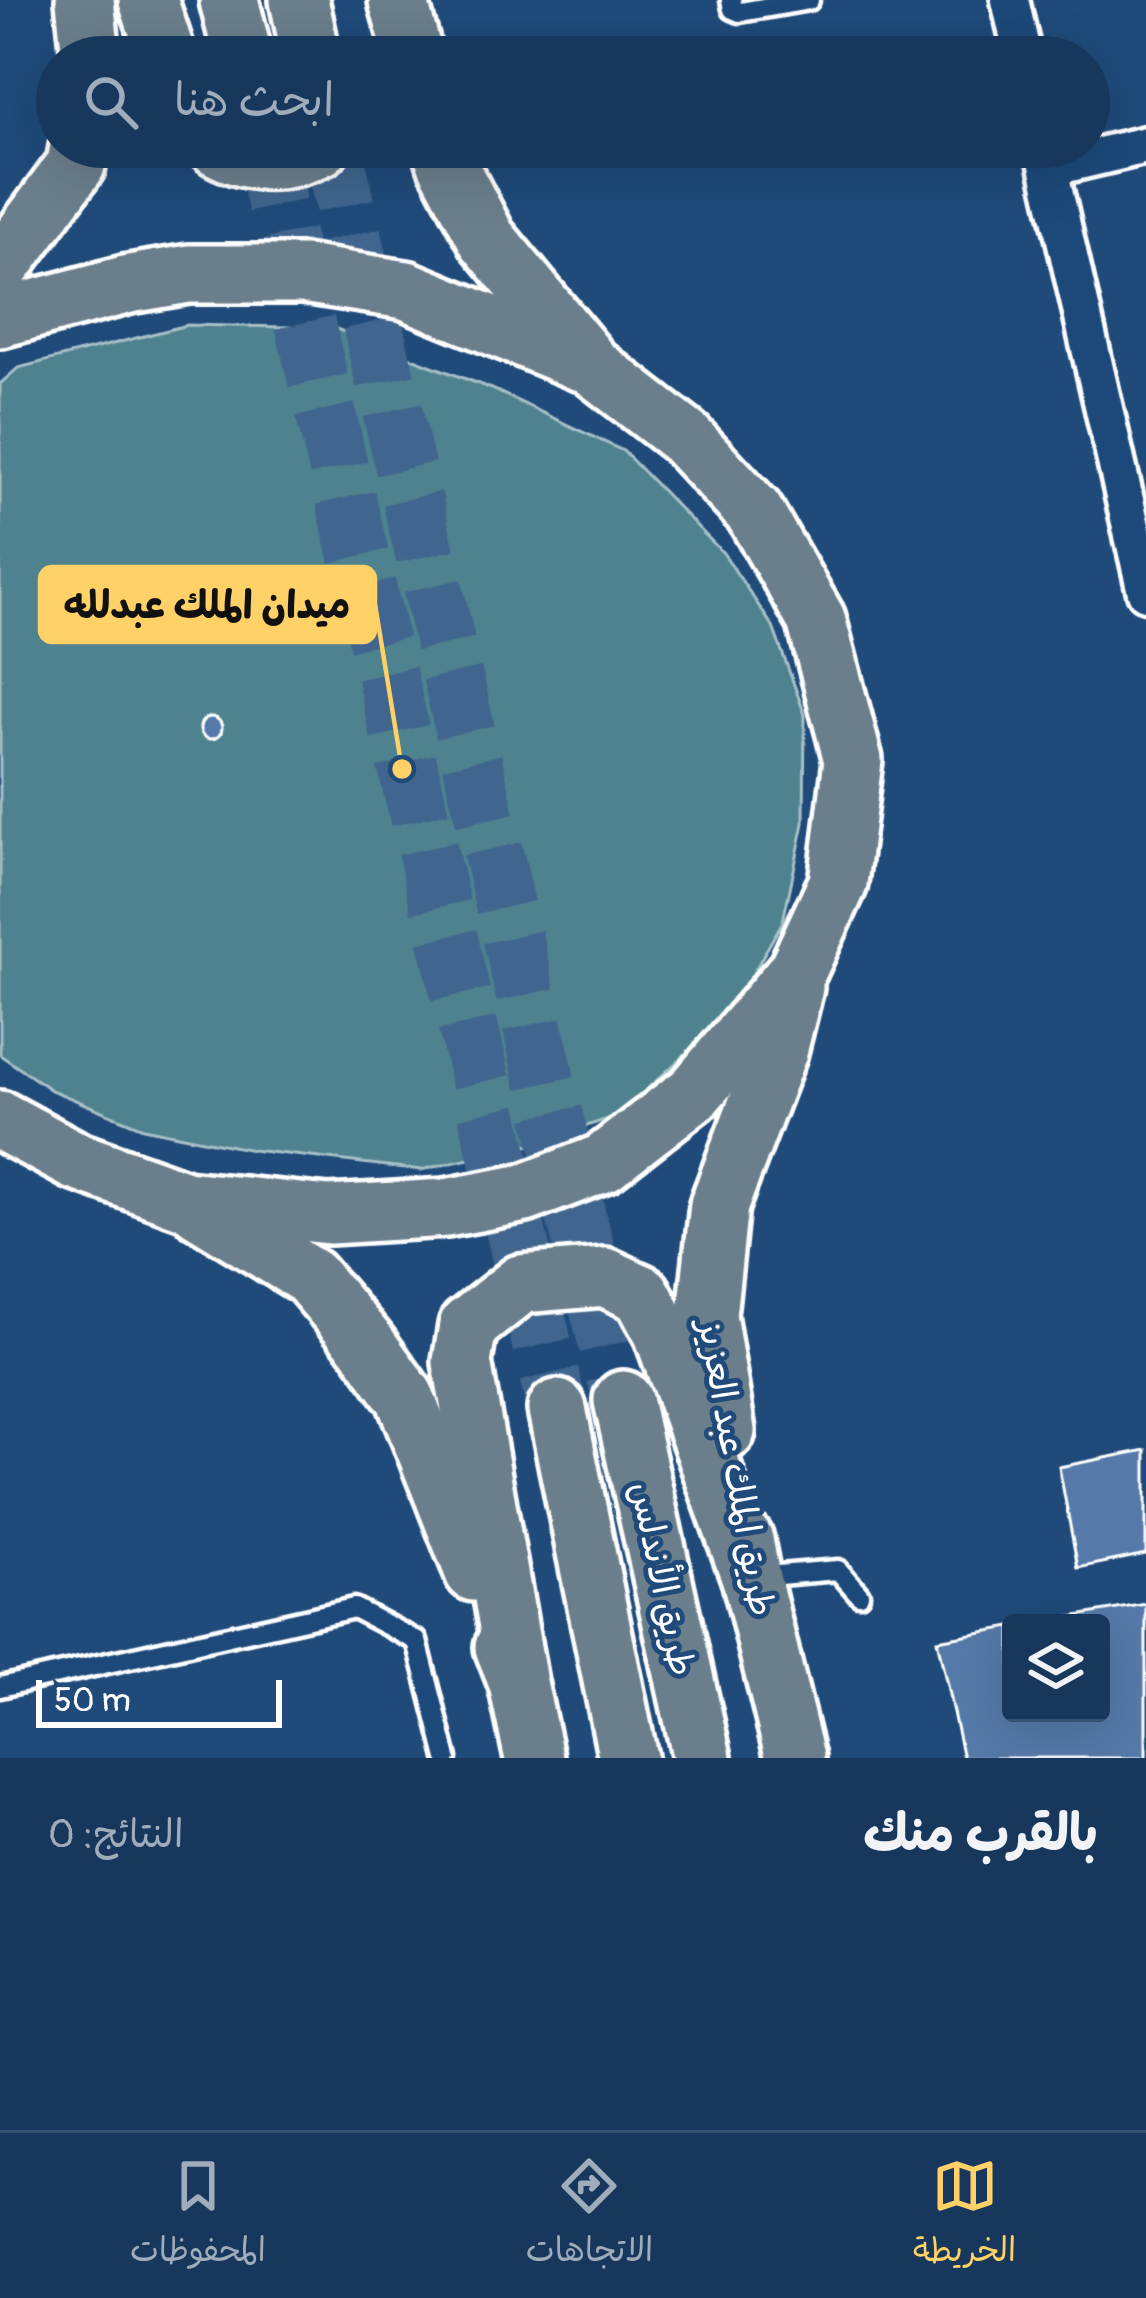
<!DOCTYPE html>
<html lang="ar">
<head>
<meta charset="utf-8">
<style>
	body { margin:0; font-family:Pangolin,"Playpen Sans Arabic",sans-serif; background:#244365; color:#f1f3f6; direction:rtl }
	.controls { position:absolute; right:36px; bottom:36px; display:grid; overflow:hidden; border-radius:12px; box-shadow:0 12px 48px #0002 }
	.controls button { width:108px; height:108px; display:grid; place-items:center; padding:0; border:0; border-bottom:3px solid #365272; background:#17385c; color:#f1f3f6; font:60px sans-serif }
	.scale { position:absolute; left:36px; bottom:30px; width:246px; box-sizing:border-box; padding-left:12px; border:6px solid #fff; border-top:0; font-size:33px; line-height:42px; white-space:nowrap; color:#fff; -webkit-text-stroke:9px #1f4a7a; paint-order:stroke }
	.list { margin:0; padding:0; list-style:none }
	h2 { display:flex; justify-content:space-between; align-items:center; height:156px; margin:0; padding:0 48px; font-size:51px }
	h2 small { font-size:39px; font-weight:400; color:#9eacbb }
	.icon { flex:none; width:66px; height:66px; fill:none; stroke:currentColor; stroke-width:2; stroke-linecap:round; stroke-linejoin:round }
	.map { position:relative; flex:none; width:1146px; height:1758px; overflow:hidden; direction:ltr }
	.search { position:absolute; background:#17385c; box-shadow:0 12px 48px #0002; left:36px; right:36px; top:36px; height:132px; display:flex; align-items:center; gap:30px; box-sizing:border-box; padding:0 42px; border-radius:66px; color:#9eacbb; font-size:45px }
	.sheet { height:372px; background:#17385c }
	nav { display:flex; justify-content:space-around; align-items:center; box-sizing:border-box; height:168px; border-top:3px solid #365272; background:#17385c; font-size:33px; color:#9eacbb }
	nav a { display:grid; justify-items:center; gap:6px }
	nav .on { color:#ffd166 }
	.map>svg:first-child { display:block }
</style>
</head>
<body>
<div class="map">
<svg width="1146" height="1758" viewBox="0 0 1146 1758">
	<rect width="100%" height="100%" fill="#1f4a7a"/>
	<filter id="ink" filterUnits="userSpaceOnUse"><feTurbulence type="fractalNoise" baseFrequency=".00833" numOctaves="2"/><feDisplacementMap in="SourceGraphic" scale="24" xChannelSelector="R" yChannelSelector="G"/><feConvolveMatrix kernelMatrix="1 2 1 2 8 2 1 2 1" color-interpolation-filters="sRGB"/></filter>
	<g filter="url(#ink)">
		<!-- green -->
		<path fill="#4f828f" stroke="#a7c0c7" stroke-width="3" d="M187,325L334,328L492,389L623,451L723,553L773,627L805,715L804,823L783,921L730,1013L619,1115L535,1144L421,1170L252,1150L143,1128L51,1090L0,1055V384L18,368Z"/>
		<!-- building -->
		<path fill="#5579a8" stroke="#fff" stroke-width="3" d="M200 728a11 11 0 1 1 22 0a11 11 0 1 1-22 0Z
			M1146,1450V1554L1078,1568L1059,1467Z
			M1146,1604V1758H963L937,1640L1011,1627V1713H1101V1623H1036Z"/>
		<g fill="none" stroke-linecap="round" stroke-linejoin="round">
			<!-- trunk-tunnel -->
			<path stroke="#41658e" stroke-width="60" stroke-dasharray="60 30" stroke-linecap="butt" d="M264,147L557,1409
				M332,147L576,1216L623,1400"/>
			<defs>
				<path id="service" d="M731,0L733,9L740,12L809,0
					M755,1577L838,1570L859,1594
					M0,1687L354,1608L417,1641L447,1758"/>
				<path id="minor" d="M1010,0L1023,57
					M1044,147L1146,592
					M1049,168L1146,145"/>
				<path id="primary" d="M85,0L91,57
					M148,0L167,57
					M229,0L241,48
					M299,0L307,37
					M398,0L414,57
					M218,147C253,166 285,164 320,147
					M0,268L76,165L79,147
					M0,318L129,284L189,274H303L406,290L582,362
					M0,1120L76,1161L185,1200L329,1215L446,1208L525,1193L603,1163L695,1092L797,971L838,883L853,760L816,619L754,512L685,438L592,366L487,239L447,163L442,147
					M199,1209L310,1277L366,1343L405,1397L474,1572
					M623,1400L702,1758
					M557,1409L628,1758
					M726,1431L707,1315L719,1205L778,1051L794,987
					M744,1540L751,1578L795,1758
					M504,1647L518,1683L534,1758
					M518,1683L462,1362L468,1326L521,1284L605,1277L642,1294L663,1333L751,1578"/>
			</defs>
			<!-- service casing -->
			<use href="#service" stroke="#fff" stroke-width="27"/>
			<!-- minor casing -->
			<use href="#minor" stroke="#fff" stroke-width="45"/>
			<!-- primary casing -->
			<use href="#primary" stroke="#fff" stroke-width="66"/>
			<!-- service -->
			<use href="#service" stroke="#1f4a7a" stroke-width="18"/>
			<!-- minor -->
			<use href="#minor" stroke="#1f4a7a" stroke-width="36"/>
			<!-- primary -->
			<use href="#primary" stroke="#6b7e8b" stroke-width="57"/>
		</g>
	</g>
	<g text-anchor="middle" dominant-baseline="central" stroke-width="10" stroke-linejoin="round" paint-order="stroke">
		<!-- street labels -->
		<g font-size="36" fill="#fff" stroke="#1f4a7a">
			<text transform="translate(736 1468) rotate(80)">طريق الملك عبد العزيز</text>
			<text transform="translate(662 1579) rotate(78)">طريق الأندلس</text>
		</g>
	</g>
	<!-- callouts -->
	<path fill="none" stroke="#ffd166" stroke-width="4.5" d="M402 769L375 604"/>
	<circle fill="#ffd166" stroke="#1f4a7a" stroke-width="4.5" cx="402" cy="769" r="12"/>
	<rect fill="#ffd166" stroke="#ffd166" stroke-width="4.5" x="40" y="567" width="335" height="75" rx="12"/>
	<g font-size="39" text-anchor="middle" font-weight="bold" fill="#111">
		<text x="207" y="618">ميدان الملك عبدلله</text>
	</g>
</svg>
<div class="controls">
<button><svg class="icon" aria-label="layers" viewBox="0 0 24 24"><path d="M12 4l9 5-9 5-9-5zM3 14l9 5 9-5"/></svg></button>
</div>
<div class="scale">50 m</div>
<div class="search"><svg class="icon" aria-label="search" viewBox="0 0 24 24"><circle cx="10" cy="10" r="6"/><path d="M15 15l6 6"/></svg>ابحث هنا</div>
</div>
<section class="sheet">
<h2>بالقرب منك<small>النتائج: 0</small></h2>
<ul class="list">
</ul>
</section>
<nav>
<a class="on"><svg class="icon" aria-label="map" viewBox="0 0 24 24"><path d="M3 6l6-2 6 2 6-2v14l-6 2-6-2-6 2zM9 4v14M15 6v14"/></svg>الخريطة</a>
<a><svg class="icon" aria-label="directions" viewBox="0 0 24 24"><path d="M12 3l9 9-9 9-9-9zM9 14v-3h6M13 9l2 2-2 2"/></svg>الاتجاهات</a>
<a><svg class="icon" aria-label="saved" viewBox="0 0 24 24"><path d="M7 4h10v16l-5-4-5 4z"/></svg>المحفوظات</a>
</nav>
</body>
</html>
